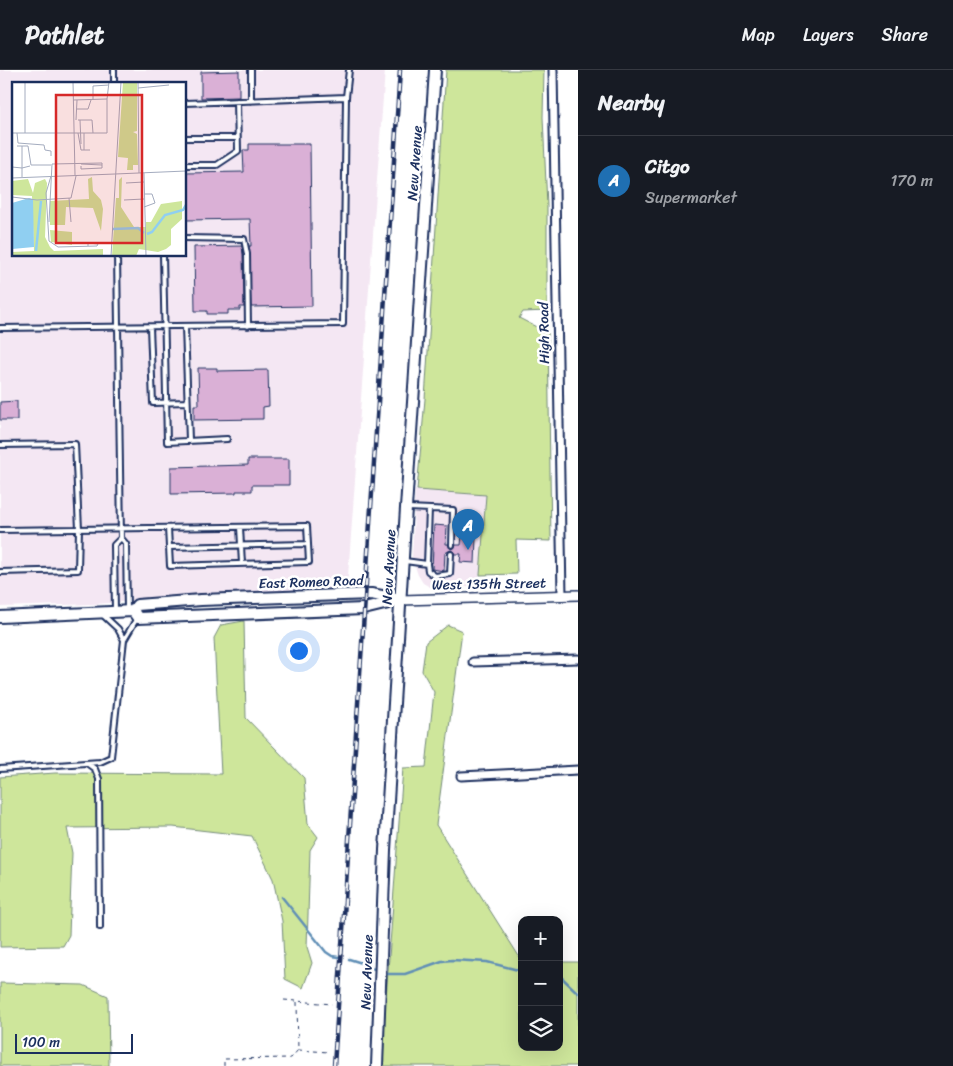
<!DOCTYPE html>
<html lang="en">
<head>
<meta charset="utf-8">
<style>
	body { margin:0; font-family:Sriracha,sans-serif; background:#242831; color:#f1f3f6 }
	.controls { position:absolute; right:15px; bottom:15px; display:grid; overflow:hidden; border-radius:10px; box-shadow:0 5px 20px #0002 }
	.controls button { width:45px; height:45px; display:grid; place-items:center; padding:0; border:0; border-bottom:1px solid #363941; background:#171b24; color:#f1f3f6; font:25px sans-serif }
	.scale { position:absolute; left:15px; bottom:12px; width:118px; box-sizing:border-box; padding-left:5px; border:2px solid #1b2f5e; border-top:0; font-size:14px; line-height:18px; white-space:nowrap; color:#1b2f5e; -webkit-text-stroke:4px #fff; paint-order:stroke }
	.you { position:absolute; left:298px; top:580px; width:18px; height:18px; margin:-12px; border:4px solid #fff; border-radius:50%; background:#1a73e8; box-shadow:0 0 0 8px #1a73e833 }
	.badge { display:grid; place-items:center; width:32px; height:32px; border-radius:50%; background:#1f6fb2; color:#fff; font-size:16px; font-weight:700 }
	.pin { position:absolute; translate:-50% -41px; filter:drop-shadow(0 1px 2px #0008) }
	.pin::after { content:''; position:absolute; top:26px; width:18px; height:15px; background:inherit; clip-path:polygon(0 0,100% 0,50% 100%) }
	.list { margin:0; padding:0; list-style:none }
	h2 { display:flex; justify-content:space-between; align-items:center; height:65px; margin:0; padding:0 20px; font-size:21px }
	h2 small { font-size:16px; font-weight:400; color:#9ea1a6 }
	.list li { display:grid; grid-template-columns:32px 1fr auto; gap:15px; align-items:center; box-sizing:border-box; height:90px; padding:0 20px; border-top:1px solid #363941 }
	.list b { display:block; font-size:19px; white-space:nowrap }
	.list p { margin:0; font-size:16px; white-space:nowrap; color:#9ea1a6 }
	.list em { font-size:16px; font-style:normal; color:#9ea1a6 }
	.icon { flex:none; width:28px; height:28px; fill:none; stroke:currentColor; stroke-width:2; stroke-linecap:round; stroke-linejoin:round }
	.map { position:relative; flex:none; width:578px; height:996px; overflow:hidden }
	header { display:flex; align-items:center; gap:30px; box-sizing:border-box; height:70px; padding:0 25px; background:#171b24; border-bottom:1px solid #363941 }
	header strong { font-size:24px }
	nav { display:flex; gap:28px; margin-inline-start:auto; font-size:18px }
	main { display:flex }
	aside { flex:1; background:#171b24 }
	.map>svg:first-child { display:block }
</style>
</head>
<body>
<header>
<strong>Pathlet</strong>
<nav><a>Map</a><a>Layers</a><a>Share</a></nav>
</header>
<main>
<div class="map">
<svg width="578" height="996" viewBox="0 0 578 996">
	<rect width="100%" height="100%" fill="#fff"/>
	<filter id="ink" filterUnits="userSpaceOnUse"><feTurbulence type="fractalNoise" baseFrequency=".02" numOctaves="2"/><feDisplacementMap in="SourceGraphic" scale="10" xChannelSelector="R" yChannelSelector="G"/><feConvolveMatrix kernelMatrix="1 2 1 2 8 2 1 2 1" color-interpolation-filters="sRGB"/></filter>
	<g filter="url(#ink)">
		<!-- built -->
		<path fill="#f4e7f3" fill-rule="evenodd" d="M0,0H385L347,520L217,525L96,534L0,537ZM14,14H185V185H14Z
			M415,420L486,425L479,517H430L423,513L418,505L412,487Z"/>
		<!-- green -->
		<path fill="#cee69b" stroke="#748a7c" d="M446,0H544L543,47L547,136V241L523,242L519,248L548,263L551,471L516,470L517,504L480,505L486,425L417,420L425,329Z
			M244,551L246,648L304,708L308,754L318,767L310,780L307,877L312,893L303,918L285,909L282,851L273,809L252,766L173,757L67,758L72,783L69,865L63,876L0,877V707L55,703L221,704L214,568L221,555Z
			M448,555L462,561L436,755L522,891V977H559V892H578V996H381L403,698L426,697L434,622L422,601L426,572Z
			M0,913L83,915L108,926L109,996H0Z"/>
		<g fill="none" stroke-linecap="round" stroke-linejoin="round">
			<!-- stream -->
			<path stroke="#618fb6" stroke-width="2.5" d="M282,827L326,882L332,886L339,887
				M349,889L362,893L378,901
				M387,904H405L442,891L452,890L487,892L522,901
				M559,905L578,923"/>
		</g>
		<!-- building -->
		<path fill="#dab0d6" stroke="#1b2f5e" d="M239,1V27L201,28V2Z
			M249,74H310L312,236L251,237L249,176H251L250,149L185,150V103L244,102L243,80H249Z
			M242,176L243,184L244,237H240V240H228V244H207V241H195L194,177Z
			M198,298H217V301L268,300L269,336L263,337V349L194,350V335H199Z
			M17,331V350H0V332Z
			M248,389H289V415H252V421H236V423L171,424V397L248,395Z
			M434,455L447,456L446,474H448L451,479L454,478L456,475H461L462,466L476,467L475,493L460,492L461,484H455L451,480L445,483L444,501L432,499Z"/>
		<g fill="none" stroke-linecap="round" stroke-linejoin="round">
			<defs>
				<path id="service" d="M114,0V14
					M251,31V0
					M185,33L346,27L349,0
					M185,68H237
					M185,95H217L238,81L237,31
					M185,168L244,169L247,184L248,256
					M117,185L121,468L126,474L127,541
					M163,185L167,372L227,369
					M150,257L153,333L187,332
					M185,257L189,370
					M0,258L343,254L346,27
					M0,375L75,374L79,459L78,500L0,502
					M408,438L453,440L452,475
					M240,457L242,494
					M168,458L169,477L307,474
					M0,460L307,456L309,492L170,496L169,477
					M405,491L427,494L428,501L435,506L450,504L451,484
					M427,494L429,439
					M115,541L114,475L121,468
					M103,545L118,559L124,570
					M88,694L95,699L99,709L100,857
					M0,699L100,692L111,687L124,570L137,548"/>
				<path id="minor" d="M553,0L562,526
					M473,592L578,589
					M461,706L578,700"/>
				<path id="tertiary" d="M401,530L578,525"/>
				<path id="secondary" d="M133,541L138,548L364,539L401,530
					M133,541L137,535L201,530L371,524L398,529
					M0,547L133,541
					M377,996L385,780L406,438L435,0"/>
			</defs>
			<!-- service casing -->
			<use href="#service" stroke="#1b2f5e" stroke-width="8"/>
			<!-- minor casing -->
			<use href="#minor" stroke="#1b2f5e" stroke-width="11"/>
			<!-- tertiary casing -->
			<use href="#tertiary" stroke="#1b2f5e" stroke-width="12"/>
			<!-- secondary casing -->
			<use href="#secondary" stroke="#1b2f5e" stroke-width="14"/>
			<!-- path -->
			<path stroke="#1b2f5e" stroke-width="1" stroke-dasharray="4 4" stroke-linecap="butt" d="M284,930L332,934
				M297,932L298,980L329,982
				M224,996V989L291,988L298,980"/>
			<!-- service -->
			<use href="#service" stroke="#fff" stroke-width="4"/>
			<!-- minor -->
			<use href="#minor" stroke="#fff" stroke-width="7"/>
			<!-- tertiary -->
			<use href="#tertiary" stroke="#fff" stroke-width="9"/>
			<!-- secondary -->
			<use href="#secondary" stroke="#fff" stroke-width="10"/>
			<defs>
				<path id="rail" d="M334,996L400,0"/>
			</defs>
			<!-- rail casing -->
			<use href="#rail" stroke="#1b2f5e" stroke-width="4.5"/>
			<!-- rail -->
			<use href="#rail" stroke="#fff" stroke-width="2.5" stroke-dasharray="8" stroke-linecap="butt"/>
		</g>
	</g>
	<g text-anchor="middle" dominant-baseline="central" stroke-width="5" stroke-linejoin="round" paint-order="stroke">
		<!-- street labels -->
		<g font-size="14" fill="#1b2f5e" stroke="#fff">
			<text transform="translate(415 93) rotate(-86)">New Avenue</text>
			<text transform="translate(544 263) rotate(-91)">High Road</text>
			<text transform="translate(389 497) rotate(-87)">New Avenue</text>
			<text transform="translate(311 512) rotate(-2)">East Romeo Road</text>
			<text transform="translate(489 514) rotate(-1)">West 135th Street</text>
			<text transform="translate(367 902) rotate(-88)">New Avenue</text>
		</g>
	</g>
	<!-- overview -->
	<g transform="translate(12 12)">
		<rect width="174" height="174" fill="#fff"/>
		<path d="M111,0H125V49L121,50L125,52L126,83H121V88H115L116,76L106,75ZM80,95L81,109L89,118L91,127L89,149L81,126L54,125L53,143H38V119L77,117L76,97ZM110,95L109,125L122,145H134V140H139L149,122L170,119V137L159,147V163L154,167L146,170L127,167L124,174H100L104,116H107V98ZM16,97L21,111L23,101L33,97L35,101L33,155L38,165L42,169L91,167V174H0V170L22,169L20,114L0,113V99ZM38,148L60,150V163L39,160Z" fill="#cee69b"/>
		<path d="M17,116L21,117L22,165L0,167V121Z" fill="#90cff1"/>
		<path fill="none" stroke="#90cff1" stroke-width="2.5" d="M101,147L126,146L132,151M135,152L140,150L153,133L171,128L174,123M24,169L29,119"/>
		<path fill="none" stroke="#a4acbf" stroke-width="1" d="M13,0V51M61,0L63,93M126,0L127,91M126,6L157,3M61,18L95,17L97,0M81,18V4L97,3M65,27H76L79,18M64,38L65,18M66,38H80L81,51M68,38L69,62M0,51H95V17M5,51L6,61L32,63L33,68L39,69V74M66,51L69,68H78M72,51V68M5,64H10V86L18,84M10,64H16L19,83H39M69,82L90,83M69,84V87L90,86V83M0,85L10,86V95M132,91L134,174M103,92L174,89M39,94L34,111L37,159L46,165L85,164L86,162L76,161V164M0,96L103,92M114,101L132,100M132,112H140L143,121L132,125M0,115L25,118L59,116L64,94M57,116L59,140M112,118L132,117M37,140L40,82L90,81V83M99,174L109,0"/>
		<path fill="#d62828" fill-opacity="0.15" stroke="#d62828" stroke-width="2.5" d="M44,13H130V161H44Z"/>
		<rect width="174" height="174" fill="none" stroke="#1b2f5e" stroke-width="2.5"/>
	</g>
</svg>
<div class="controls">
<button>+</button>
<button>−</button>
<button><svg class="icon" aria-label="layers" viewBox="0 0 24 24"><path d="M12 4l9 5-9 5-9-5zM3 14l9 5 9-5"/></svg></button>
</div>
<div class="scale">100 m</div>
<div class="you"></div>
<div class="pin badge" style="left:468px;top:480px">A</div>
</div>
<aside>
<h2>Nearby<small></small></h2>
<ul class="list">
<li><span class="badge">A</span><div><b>Citgo</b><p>Supermarket</p></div><em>170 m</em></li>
</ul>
</aside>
</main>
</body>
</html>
